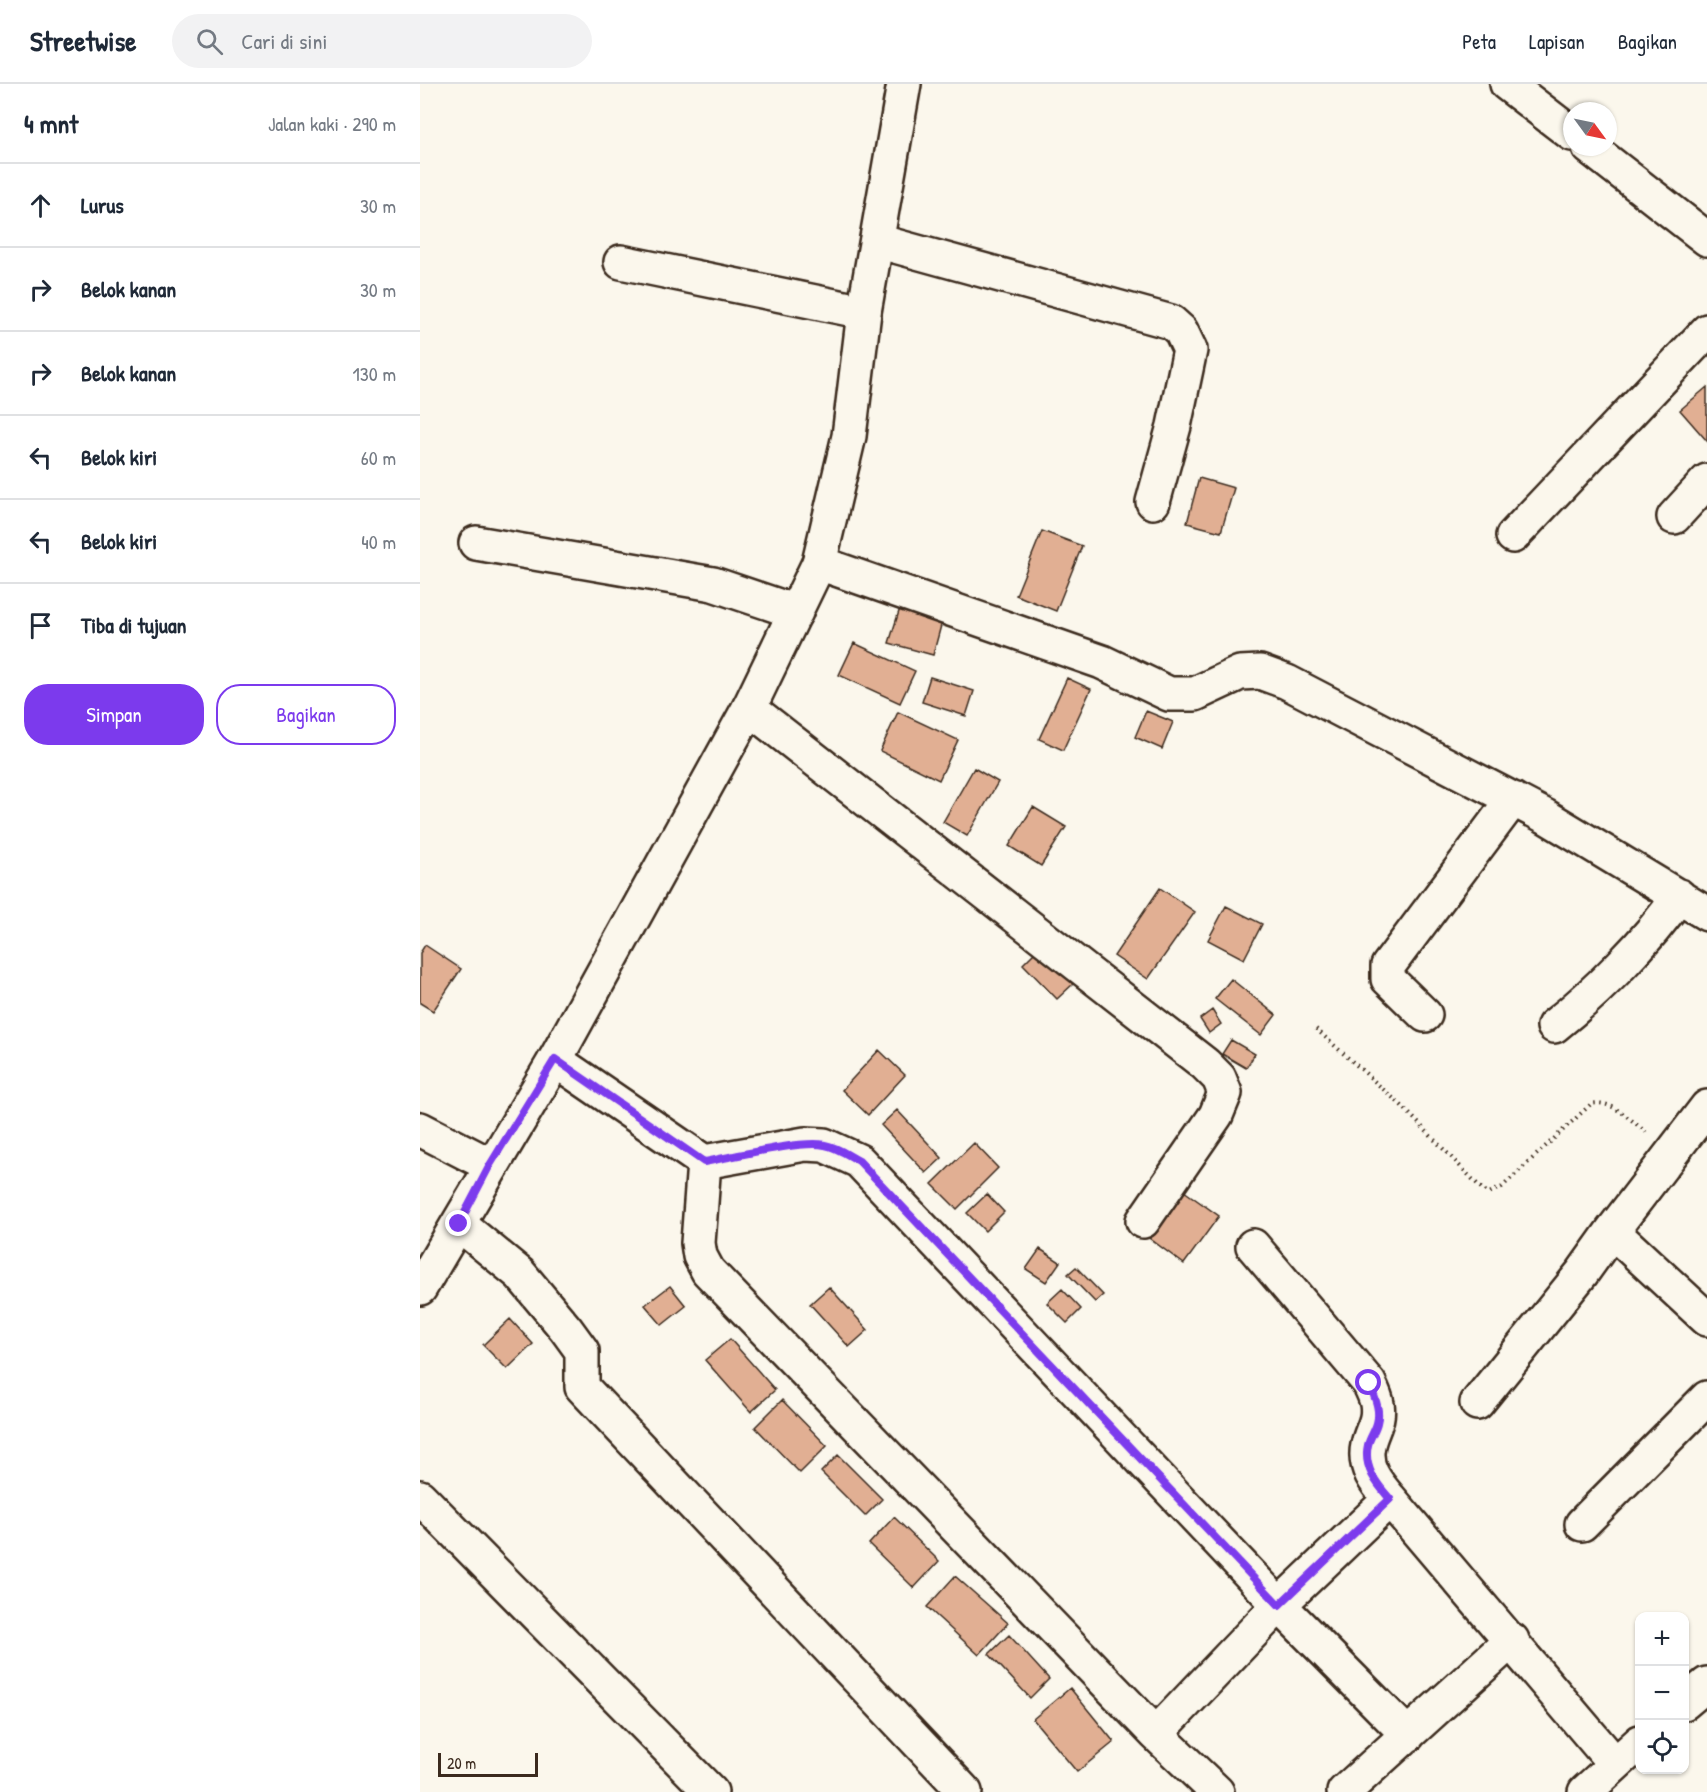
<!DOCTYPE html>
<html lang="id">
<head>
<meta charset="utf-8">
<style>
	body { margin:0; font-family:"Patrick Hand",sans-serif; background:#f2f2f3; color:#1f2937 }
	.controls { position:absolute; right:18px; bottom:18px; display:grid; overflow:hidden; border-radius:12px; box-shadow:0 2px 4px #0004 }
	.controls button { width:54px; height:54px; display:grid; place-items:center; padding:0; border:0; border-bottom:2px solid #e0e1e3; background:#fff; color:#1f2937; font:30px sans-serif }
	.compass { position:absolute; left:1143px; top:18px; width:54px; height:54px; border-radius:50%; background:#fff; box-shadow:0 2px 4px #0004; rotate:123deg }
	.scale { position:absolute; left:18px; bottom:15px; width:100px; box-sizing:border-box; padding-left:6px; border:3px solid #3b2a1e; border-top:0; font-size:16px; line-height:21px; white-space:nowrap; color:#3b2a1e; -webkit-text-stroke:4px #fbf7ec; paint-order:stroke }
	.stop { position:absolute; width:18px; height:18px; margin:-14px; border:4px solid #7c3aed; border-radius:50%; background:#fff }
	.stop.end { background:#7c3aed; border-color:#fff; box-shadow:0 2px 6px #0008 }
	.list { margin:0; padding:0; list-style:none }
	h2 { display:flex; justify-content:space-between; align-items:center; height:78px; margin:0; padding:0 24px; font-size:26px }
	h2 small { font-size:20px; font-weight:400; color:#747a83 }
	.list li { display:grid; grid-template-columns:39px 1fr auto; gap:18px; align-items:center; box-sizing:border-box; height:84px; padding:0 24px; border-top:2px solid #e0e1e3 }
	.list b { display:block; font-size:22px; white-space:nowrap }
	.list em { font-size:20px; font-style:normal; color:#747a83 }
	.actions { display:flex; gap:12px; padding:18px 24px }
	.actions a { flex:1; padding:14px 0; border:2px solid #7c3aed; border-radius:24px; text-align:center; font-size:21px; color:#7c3aed }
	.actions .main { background:#7c3aed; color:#fff }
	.icon { flex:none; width:33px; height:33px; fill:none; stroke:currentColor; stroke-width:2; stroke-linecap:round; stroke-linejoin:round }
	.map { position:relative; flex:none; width:1287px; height:1708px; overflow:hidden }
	header { display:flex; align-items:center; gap:36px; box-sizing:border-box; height:84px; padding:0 30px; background:#fff; border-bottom:2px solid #e0e1e3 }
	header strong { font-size:28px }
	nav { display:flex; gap:33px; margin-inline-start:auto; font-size:21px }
	.search { width:420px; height:54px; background:#f2f2f3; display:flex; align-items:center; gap:15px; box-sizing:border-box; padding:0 21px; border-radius:33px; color:#747a83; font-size:22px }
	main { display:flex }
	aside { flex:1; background:#fff }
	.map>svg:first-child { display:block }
</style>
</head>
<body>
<header>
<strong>Streetwise</strong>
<div class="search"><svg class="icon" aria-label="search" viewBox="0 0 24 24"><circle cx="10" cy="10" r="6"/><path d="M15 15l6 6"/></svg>Cari di sini</div>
<nav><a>Peta</a><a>Lapisan</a><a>Bagikan</a></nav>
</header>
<main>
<aside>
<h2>4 mnt<small>Jalan kaki · 290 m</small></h2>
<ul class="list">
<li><svg class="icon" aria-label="ahead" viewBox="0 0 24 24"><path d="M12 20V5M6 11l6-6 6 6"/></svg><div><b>Lurus</b></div><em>30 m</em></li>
<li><svg class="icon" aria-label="right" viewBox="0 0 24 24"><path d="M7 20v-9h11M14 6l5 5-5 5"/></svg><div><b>Belok kanan</b></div><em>30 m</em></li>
<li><svg class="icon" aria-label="right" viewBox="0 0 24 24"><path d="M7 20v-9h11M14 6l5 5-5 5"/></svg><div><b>Belok kanan</b></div><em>130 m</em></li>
<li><svg class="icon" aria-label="left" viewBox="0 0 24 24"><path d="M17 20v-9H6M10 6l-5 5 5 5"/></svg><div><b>Belok kiri</b></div><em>60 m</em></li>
<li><svg class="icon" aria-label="left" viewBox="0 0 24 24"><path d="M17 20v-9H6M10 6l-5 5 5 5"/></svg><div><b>Belok kiri</b></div><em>40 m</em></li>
<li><svg class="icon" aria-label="arrive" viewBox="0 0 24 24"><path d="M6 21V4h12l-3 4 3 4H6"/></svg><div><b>Tiba di tujuan</b></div></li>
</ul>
<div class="actions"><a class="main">Simpan</a><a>Bagikan</a></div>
</aside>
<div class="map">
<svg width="1287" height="1708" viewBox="0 0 1287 1708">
	<rect width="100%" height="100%" fill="#fbf7ec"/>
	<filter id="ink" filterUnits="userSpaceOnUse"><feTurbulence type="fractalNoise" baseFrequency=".0167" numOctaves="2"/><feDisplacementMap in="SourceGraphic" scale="12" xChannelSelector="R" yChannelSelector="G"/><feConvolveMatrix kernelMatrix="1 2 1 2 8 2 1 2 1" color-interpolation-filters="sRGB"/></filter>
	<g filter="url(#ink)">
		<!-- building -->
		<path fill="#e1af93" stroke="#3b2a1e" stroke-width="1.5" d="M1287,303V357L1260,326Z
			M779,394L814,404L801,448L767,439Z
			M622,447L662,462L636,527L596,511Z
			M481,521L523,534L513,571L469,559Z
			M434,559L495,587L480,619L419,591Z
			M510,593L554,607L546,632L502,618Z
			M647,594L671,605L643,666L619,655Z
			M726,627L753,638L742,665L715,653Z
			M478,628L538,656L519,696L460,667Z
			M554,684L578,698L547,752L523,738Z
			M613,723L646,743L621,782L589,762Z
			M740,804L775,828L728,895L694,872Z
			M806,822L842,840L824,875L788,856Z
			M5,861L41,885L13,927L0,919V869Z
			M618,865L653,900L637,915L603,880Z
			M811,895L856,931L841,951L795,915Z
			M792,926L801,940L789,949L780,935Z
			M811,956L835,970L826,984L802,970Z
			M459,966L485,991L448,1031L422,1006Z
			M477,1026L522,1074L506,1089L461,1041Z
			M554,1059L578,1084L537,1125L512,1100Z
			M764,1107L799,1132L764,1180L729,1154Z
			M567,1110L584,1128L565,1147L547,1129Z
			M620,1165L640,1178L626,1198L606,1185Z
			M656,1183L683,1211L675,1218L648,1190Z
			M250,1202L266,1222L242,1241L225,1221Z
			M409,1203L448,1246L429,1263L390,1220Z
			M642,1205L661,1225L647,1239L627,1219Z
			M90,1235L113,1260L87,1285L63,1261Z
			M310,1255L355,1306L331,1328L285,1276Z
			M362,1316L407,1362L380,1389L335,1343Z
			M418,1371L462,1415L445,1432L401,1388Z
			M474,1433L519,1477L494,1504L449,1460Z
			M535,1492L588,1539L559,1571L507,1523Z
			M589,1551L629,1595L610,1614L569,1570Z
			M650,1604L694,1658L657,1688L613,1635Z"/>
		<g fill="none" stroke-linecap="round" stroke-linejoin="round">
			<defs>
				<path id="minor" d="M1087,0L1152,50
					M1169,63L1287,155
					M457,157L751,238L761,247L770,266L754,342L733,418
					M201,178L444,228
					M1254,433L1287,397
					M1093,452L1287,247
					M56,459L293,500L376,528
					M399,479L682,578L749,610H775L820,589L840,588L867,598L1125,732L1287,830
					M329,624L785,980L799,994L805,1009L796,1031L723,1137
					M1005,931L968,895V882L1093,715
					M1134,942C1177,908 1228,857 1259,812
					M135,976L284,1078L385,1060L404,1061L439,1077L859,1521L970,1415L1194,1679
					M1287,1023L1192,1147L1287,1235
					M0,1045L70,1081
					M284,1078L278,1159L280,1172L288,1187L736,1650L859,1521L988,1651
					M39,1140L100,1190L146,1245L162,1267V1303L545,1708
					M833,1162L949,1299C952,1305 956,1313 957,1320C960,1337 951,1346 948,1361C943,1383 956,1399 970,1415
					M1057,1319L1162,1189L1192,1147
					M0,1413L291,1708
					M1162,1440L1287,1314
					M1264,1619L1287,1600
					M736,1650L797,1708
					M924,1708L1092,1556
					M1165,1708L1220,1658"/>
				<path id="tertiary" d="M0,1204L135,976L329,624L399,479L429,352L444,228L484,0"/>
			</defs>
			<!-- minor casing -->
			<use href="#minor" stroke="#3b2a1e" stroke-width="38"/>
			<!-- tertiary casing -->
			<use href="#tertiary" stroke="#3b2a1e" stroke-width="38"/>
			<!-- path -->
			<path stroke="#3b2a1e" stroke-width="4" stroke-dasharray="1.5 4.5" stroke-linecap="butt" d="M896,945L982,1022L1062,1105L1069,1109L1082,1103L1171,1020C1192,1015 1210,1036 1226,1048"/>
			<!-- minor -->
			<use href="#minor" stroke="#fbf7ec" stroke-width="33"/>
			<!-- tertiary -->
			<use href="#tertiary" stroke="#fbf7ec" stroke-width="33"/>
		</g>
	</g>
	<g fill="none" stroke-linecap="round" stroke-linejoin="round" filter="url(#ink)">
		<!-- route -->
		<path stroke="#7c3aed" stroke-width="8" d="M39,1140L70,1081L135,975L284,1078C312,1073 381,1056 405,1061C417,1063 428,1071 439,1077L859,1521L970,1415C956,1399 943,1383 948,1361C950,1353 955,1347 957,1339C961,1325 954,1312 949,1299"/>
	</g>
</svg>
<div class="controls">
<button>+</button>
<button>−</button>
<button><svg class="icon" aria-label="locate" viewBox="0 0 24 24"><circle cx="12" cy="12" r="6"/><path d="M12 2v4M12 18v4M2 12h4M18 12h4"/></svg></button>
</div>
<svg class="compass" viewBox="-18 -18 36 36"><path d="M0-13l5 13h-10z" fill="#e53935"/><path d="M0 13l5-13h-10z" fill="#747a83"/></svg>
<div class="scale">20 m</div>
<div class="stop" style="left:949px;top:1299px"></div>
<div class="stop end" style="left:39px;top:1140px"></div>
</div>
</main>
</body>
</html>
